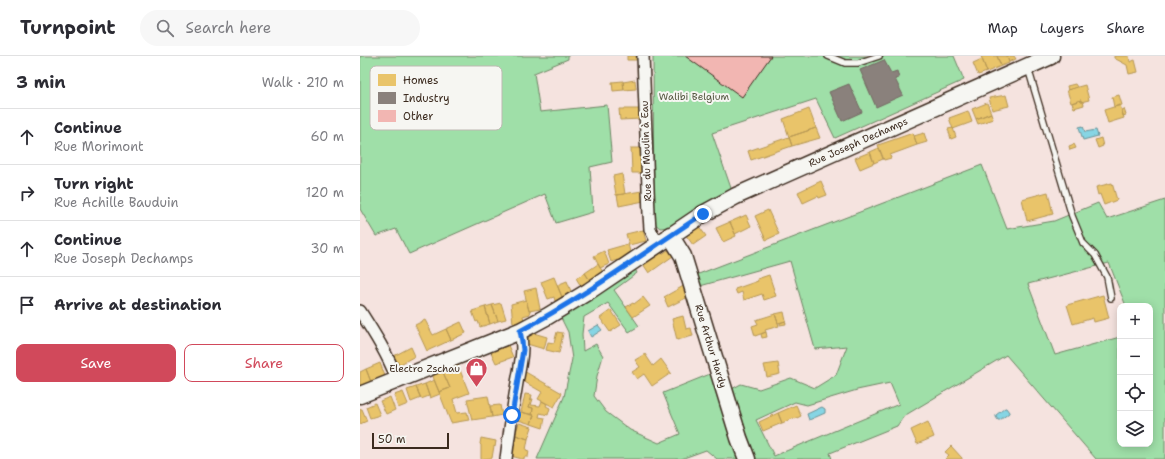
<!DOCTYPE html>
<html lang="en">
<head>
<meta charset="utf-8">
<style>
	body { margin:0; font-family:"Shantell Sans",sans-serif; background:#f7f7f7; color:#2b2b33 }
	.controls { position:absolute; right:12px; bottom:12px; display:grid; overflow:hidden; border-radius:8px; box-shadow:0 2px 10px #0003 }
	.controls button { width:36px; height:36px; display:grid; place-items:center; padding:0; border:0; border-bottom:1px solid #e1e1e2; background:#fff; color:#2b2b33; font:20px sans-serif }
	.scale { position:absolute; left:12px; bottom:10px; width:77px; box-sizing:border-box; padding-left:4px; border:2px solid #3b2a1e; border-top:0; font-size:11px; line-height:14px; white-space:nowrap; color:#3b2a1e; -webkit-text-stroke:3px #f6f6f2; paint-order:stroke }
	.stop { position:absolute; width:12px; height:12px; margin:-9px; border:3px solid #1a73e8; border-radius:50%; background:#fff }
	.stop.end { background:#1a73e8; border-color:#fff; box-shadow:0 1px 4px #0008 }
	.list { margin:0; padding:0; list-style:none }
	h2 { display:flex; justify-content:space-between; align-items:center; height:52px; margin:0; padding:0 16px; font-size:17px }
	h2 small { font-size:13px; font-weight:400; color:#7c7c81 }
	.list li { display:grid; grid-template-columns:26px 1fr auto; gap:12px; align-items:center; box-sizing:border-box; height:56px; padding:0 16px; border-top:1px solid #e1e1e2 }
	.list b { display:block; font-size:15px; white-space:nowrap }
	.list p { margin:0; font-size:13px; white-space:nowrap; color:#7c7c81 }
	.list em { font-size:13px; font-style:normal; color:#7c7c81 }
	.actions { display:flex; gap:8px; padding:12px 16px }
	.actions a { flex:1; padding:9px 0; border:1px solid #d1495b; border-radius:8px; text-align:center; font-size:14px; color:#d1495b }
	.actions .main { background:#d1495b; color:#fff }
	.icon { flex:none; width:22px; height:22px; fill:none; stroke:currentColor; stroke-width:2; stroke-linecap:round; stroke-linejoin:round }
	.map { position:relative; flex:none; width:805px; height:403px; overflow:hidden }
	header { display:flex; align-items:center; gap:24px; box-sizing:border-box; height:56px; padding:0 20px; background:#fff; border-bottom:1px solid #e1e1e2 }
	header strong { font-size:19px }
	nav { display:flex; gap:22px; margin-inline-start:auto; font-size:14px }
	.search { width:280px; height:36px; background:#f7f7f7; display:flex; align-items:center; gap:10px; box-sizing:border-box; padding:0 14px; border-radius:22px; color:#7c7c81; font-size:15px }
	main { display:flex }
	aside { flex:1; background:#fff }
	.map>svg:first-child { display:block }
</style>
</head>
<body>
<header>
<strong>Turnpoint</strong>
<div class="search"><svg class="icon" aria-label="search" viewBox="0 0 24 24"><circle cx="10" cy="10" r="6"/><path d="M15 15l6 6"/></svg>Search here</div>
<nav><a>Map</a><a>Layers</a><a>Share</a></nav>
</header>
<main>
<aside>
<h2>3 min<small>Walk · 210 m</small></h2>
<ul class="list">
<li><svg class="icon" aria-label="ahead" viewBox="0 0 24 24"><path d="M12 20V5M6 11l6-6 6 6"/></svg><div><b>Continue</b><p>Rue Morimont</p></div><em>60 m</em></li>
<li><svg class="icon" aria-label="right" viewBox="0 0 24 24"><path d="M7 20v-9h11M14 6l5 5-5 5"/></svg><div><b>Turn right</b><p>Rue Achille Bauduin</p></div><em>120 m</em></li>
<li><svg class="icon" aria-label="ahead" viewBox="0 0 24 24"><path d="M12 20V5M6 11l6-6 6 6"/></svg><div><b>Continue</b><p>Rue Joseph Dechamps</p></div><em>30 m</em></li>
<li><svg class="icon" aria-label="arrive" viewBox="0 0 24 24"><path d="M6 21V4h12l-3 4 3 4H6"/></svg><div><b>Arrive at destination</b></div></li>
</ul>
<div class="actions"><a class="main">Save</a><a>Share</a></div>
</aside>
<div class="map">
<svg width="805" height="403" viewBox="0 0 805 403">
	<rect width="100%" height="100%" fill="#f5e3df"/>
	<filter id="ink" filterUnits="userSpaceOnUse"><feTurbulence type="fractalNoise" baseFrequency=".025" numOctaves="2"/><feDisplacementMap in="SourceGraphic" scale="8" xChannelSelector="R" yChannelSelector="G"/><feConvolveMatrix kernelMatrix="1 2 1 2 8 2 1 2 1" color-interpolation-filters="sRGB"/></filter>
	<g filter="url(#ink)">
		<!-- green -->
		<path fill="#9fdfa8" stroke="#6d8463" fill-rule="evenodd" d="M0,0H208V3L174,17L180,56L247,49L252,106L230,111L233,156L196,167L185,138L49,198L36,173L16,180L0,153Z
			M293,0H594L604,24L475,82L456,43L352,77L372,135L338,151L311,171L300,172L294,167Z
			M622,109L647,173L694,165L738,147L747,163L805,144V403H736L646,299L544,360L537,370L470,397L472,403H391L368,335L381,328L399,333L431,322L455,332L476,319L487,290L455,293L430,205L340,230L336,219ZM749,207L766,250H790V388H760V281L695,299L668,228ZM530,327L539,348L414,400L396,364L435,346L447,349L497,334Z
			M273,209L277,217L254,234L279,270L269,276L248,247L224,261L222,278L223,295L236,288L243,300L237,320L234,340L246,356L270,374L299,387L320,378L303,337L355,316L384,403H357L346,394L321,403H177L204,341L212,303L208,276L199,258Z"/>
		<!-- water -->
		<path fill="#86d5e4" stroke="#689195" d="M723,70L725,76L736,74L738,80L723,84L719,71Z
			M238,269L242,274L231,281L228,275Z
			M462,351L465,353V357L449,364L447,358Z
			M645,352H646L649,356V357L640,364H638L636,361V359Z"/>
		<!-- homes -->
		<path fill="#e9c46a" stroke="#b59653" d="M267,0H276V4H267Z
			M621,0H637L641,10L627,16Z
			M637,0H647L649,7L641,10Z
			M647,0H654L656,3L649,6Z
			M754,0H769L770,6L775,4L778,16L769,18L767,9L754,2Z
			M622,3L627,16L618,19L613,7Z
			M275,24L276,33L264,34L263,26Z
			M263,25L264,34L253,35L252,26Z
			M715,28L717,31L708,34L707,30Z
			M725,29L729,44L721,46V44L711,47L707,34Z
			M646,39L649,50L632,54L629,42Z
			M759,39L762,49L754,51L752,41Z
			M721,44V46H723L724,49L714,52L712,47Z
			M627,47L631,57L616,63L612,53Z
			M760,49L764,62L748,67L744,54Z
			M259,53H281V63L260,64Z
			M449,53L456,72L429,81L423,63Z
			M764,53L766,59L763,60L762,54Z
			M608,55L612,66L593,73L589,62Z
			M631,57L633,63L618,68L616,63Z
			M456,72L460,82L432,90L429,81Z
			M593,72L596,81L591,83L588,73Z
			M553,77L557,89L530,99L531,102L524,104L518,89Z
			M564,77L567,86L557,89L554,80Z
			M429,81L432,90L391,104L388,95Z
			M741,82L743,90L738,92L735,84Z
			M714,88L716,92L710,94L709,90Z
			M271,92H283L284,117H272Z
			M519,92L523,103L514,107L510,96Z
			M510,96L514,107L500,113L495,102Z
			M262,118L265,138L256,139L253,120Z
			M461,125L467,139L459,142L458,140L443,147L438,136Z
			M752,127L757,144L744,149L740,138L738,139L736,131Z
			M282,135L284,145L259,150L257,139Z
			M688,136L693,158L667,165L662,143Z
			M408,154L419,178L406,184L395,160Z
			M386,159L391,170L375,178L370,166Z
			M370,166L376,180L363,186L356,172Z
			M338,169L346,180L333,189L325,178Z
			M283,174L286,185L269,189L266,178Z
			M268,188L271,200L251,206L247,194Z
			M308,194L313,200L289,217L283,208L299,196L302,198Z
			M244,195L249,208L240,212L234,200Z
			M238,208L244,218L231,226L225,217Z
			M225,217L231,226L222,232L216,222Z
			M409,219L416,240L404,244L402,238L384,244L382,236L377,238L375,233L398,225L397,223Z
			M194,221L202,241L195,245L194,241L188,243L181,226Z
			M207,225L212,238L202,241L197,229Z
			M327,228L330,240L308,251L305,244L306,243L304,241Z
			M176,232L180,253L169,255L164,235Z
			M743,239L749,262L734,266L733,262L713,268L707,249Z
			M283,241L290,250L273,261L266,251L273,247L274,248Z
			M166,244L170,258L163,260L164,265L153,267L151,248Z
			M141,247L146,263L138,265L132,249Z
			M132,249L138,265L130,268L125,251Z
			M125,251L130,268L120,271L118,265L116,266L112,255Z
			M251,254L261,269L250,276L240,262Z
			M424,256L426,265L418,267L415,258Z
			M415,258L419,270L405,274L406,276L395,280L392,270L398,268L396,264Z
			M323,260L326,273L331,272L333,280L317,284L312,263Z
			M65,264L73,279L86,273L91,284L67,295L55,269Z
			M425,265L426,268L420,269V267Z
			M101,266L106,277L91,284L86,273Z
			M170,276L187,281L184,293L167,288Z
			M197,276L203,277L199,297L186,294L188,286L194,287Z
			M406,276L407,281L402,282L401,278Z
			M147,287L153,301L136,307L130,294Z
			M51,291L55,300L35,311L30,302Z
			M285,298L293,310L301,303L311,317L292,330L284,318L277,323L272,316L280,311L275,304Z
			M20,307L25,320L11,326L6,313Z
			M418,307L420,318L407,321L404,309Z
			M95,308L96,309H98L109,337L93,343L97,357L107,356L109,364L91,367L79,336L90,332L82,314Z
			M6,313L11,326L0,330V316Z
			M82,314L90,332L79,336L72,318Z
			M162,314L202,337L194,351L178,343L182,336L163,325Z
			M74,324L80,338L70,342L65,328Z
			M65,328L69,340L61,343L56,331Z
			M56,331L61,342L51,346L47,334Z
			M43,336L48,348L38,352L34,339Z
			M165,338L172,339L169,351L173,352L172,359L161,356Z
			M128,340L132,361L112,364L107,343Z
			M30,341L35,354L26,358L20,345Z
			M171,343H173L171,349L180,350L182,345L187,348L186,350L190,352L188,359L180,357L179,361L185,362L183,372L171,368L174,359H172L173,352L169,351Z
			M15,347L20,359L10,362L6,351Z
			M140,349L142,359L132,361L130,350Z
			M436,349L441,360L435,363L434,362L422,367L418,357Z
			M0,353H2L7,365L0,368Z
			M161,356L174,359L171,368L158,364Z
			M418,357L422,367L403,375L399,366Z
			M568,366L574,381L557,388L551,374Z
			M159,367L172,371L168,383L155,379Z
			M156,379L168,383L166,394L169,395L168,401H164V403H162L151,400Z
			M121,382L136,385L135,391L134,390L132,402L121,403V389L120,388Z
			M591,390L602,402V403H585L589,399L585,396Z"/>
		<!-- industry -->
		<path fill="#8a817c" stroke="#726760" d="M524,4L531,17L537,15L539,22L535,23L543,39L516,51L500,14Z
			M489,28L502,56L482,65L469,36Z"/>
		<!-- building -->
		<path fill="#f2b6b2" stroke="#3b2a1e" d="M325,0H411L382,41Z"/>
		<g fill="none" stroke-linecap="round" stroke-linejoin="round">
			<defs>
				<path id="lane" d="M468,0L485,7H498L519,0
					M668,12L712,160L723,187L735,199L747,221L751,242"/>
				<path id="street" d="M283,0L289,158L290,173L298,188
					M0,255C14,277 28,299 37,323
					M146,403C149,380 152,356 156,333C159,312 165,296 160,275"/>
				<path id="secondary" d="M310,179L323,200L379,382L387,403
					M0,339L160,275L188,260L229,235L343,158L376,140L691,0"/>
			</defs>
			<!-- lane casing -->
			<use href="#lane" stroke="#3b2a1e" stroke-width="8"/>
			<!-- street casing -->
			<use href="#street" stroke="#3b2a1e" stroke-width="14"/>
			<!-- secondary casing -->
			<use href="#secondary" stroke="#3b2a1e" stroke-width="19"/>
			<!-- lane -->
			<use href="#lane" stroke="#f6f6f2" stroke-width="5.5"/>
			<!-- street -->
			<use href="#street" stroke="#f6f6f2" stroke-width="11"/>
			<!-- secondary -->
			<use href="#secondary" stroke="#f6f6f2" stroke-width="16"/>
		</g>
	</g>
	<g fill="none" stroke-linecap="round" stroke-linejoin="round" filter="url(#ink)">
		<!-- route -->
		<path stroke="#1a73e8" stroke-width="5" d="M152,359L163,294L162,285L160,275C224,241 282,198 343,158"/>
	</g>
	<!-- icons -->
	<defs>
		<symbol id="shop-pin" viewBox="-11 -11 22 30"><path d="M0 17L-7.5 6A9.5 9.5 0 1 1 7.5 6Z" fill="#d1495b" stroke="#f6f6f2"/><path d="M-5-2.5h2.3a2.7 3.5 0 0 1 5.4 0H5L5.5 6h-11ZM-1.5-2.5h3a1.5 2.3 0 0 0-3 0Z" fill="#fff"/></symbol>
	</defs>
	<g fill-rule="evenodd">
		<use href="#shop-pin" x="104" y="300" width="25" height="34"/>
	</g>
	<g text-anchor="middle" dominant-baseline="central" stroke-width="4" stroke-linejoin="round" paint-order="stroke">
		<!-- park labels -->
		<g font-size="10" fill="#545740" stroke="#f6f6f2">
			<text x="334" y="40">Walibi Belgium</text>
		</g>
		<!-- street labels -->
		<g font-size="10" fill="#3b2a1e" stroke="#f6f6f2">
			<text transform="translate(498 86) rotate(-24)">Rue Joseph Dechamps</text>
			<text transform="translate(286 95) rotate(-92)">Rue du Moulin à Eau</text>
			<text transform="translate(351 290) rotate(73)">Rue Arthur Hardy</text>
		</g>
		<!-- poi labels -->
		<g font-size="10" fill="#3b2a1e" stroke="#f6f6f2" text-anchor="end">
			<text x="100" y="312">Electro Zschau</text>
		</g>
	</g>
	<!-- legend -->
	<rect x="10" y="10" width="132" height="64" rx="6" fill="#f6f6f2" stroke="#beb9b2" stroke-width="1"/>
	<rect x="18" y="18" width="18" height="12" fill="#e9c46a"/>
	<rect x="18" y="36" width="18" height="12" fill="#8a817c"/>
	<rect x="18" y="54" width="18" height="12" fill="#f2b6b2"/>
	<g font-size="11" fill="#3b2a1e">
		<text x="43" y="28">Homes</text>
		<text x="43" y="46">Industry</text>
		<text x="43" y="64">Other</text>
	</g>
</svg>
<div class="controls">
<button>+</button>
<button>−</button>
<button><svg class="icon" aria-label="locate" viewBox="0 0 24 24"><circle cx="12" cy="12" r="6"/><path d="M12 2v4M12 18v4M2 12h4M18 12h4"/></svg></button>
<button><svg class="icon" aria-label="layers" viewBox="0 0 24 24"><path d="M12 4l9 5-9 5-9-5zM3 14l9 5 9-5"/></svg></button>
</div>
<div class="scale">50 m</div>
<div class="stop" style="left:152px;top:359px"></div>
<div class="stop end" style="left:343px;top:158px"></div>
</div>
</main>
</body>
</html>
